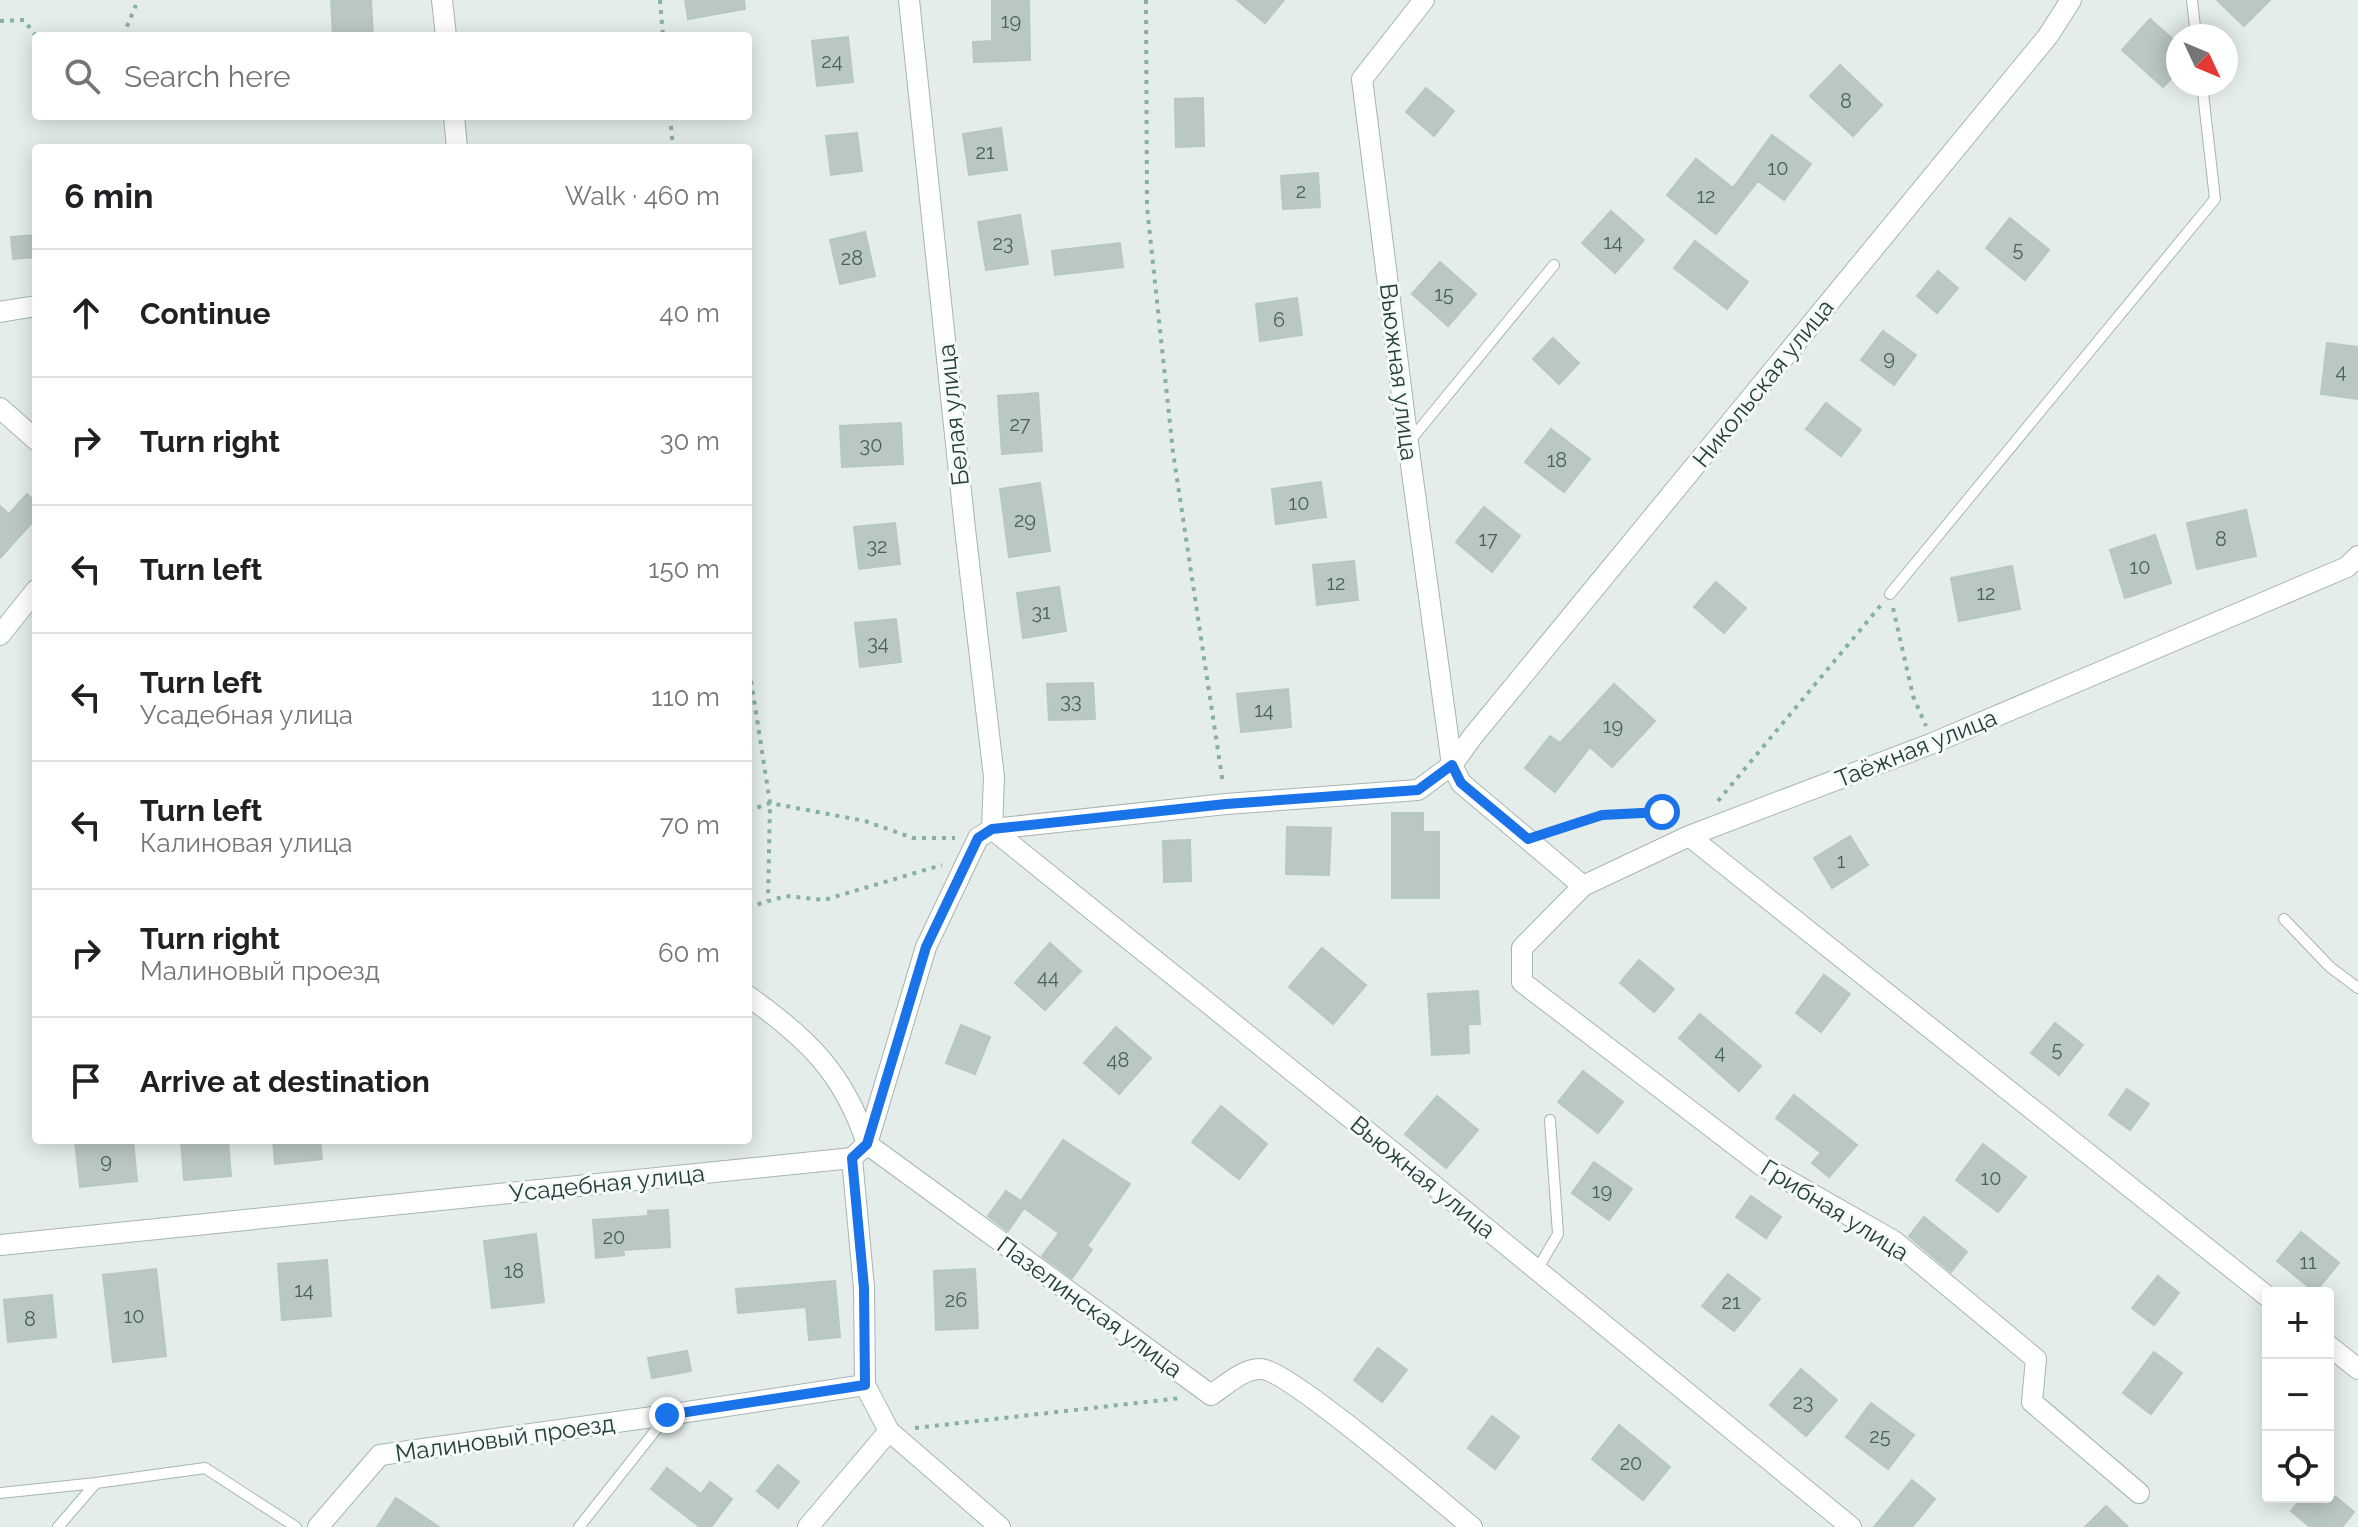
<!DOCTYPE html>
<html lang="en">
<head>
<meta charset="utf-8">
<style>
	body { margin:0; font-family:Raleway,sans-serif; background:#f2f2f2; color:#202124 }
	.controls { position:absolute; right:24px; bottom:24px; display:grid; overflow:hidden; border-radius:8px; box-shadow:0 4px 20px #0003 }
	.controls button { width:72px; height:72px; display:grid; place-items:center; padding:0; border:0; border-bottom:2px solid #e0e0e0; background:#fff; color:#202124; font:40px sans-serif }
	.compass { position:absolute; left:2166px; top:24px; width:72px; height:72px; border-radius:50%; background:#fff; box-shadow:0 4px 20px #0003; rotate:134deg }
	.stop { position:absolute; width:24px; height:24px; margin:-18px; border:6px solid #1a73e8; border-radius:50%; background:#fff }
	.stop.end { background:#1a73e8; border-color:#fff; box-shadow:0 2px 8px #0008 }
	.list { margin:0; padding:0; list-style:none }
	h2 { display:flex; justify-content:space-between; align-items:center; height:104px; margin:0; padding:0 32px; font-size:34px }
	h2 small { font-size:26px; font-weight:400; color:#757577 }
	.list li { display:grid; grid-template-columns:52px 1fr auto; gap:24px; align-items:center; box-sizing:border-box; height:128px; padding:0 32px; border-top:2px solid #e0e0e0 }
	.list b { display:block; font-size:30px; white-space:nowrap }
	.list p { margin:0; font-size:26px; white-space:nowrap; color:#757577 }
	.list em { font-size:26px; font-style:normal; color:#757577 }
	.icon { flex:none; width:44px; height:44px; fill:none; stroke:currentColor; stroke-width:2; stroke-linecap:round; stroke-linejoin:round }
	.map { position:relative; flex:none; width:2358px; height:1527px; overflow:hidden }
	.search { position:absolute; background:#fff; box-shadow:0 4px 20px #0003; left:32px; top:32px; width:720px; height:88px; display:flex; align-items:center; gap:20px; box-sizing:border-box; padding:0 28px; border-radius:8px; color:#757577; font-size:30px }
	.panel { position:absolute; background:#fff; box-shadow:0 4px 20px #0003; left:32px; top:144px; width:720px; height:1000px; border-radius:8px }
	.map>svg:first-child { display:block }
</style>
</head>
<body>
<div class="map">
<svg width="2358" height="1527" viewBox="0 0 2358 1527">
	<rect width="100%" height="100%" fill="#e4edea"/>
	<!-- building -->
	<path fill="#bac8c3" stroke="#b7c7c1" stroke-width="2" d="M331,0H371L373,36H333Z
		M685,0H744L745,9L688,19Z
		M992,0H1029L1030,60L974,62L973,42L992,41Z
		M1237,0H1284L1265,23Z
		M2217,0H2270L2244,26Z
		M2150,19L2178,44V71L2163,87L2122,50Z
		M848,37L853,82L817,86L812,41Z
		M1840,65L1882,105L1853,136L1810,96Z
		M1426,88L1454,111L1434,136L1406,112Z
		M1203,98L1204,146L1176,147L1175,99Z
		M1001,128L1007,170L969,175L963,134Z
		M857,133L862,171L831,175L826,136Z
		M1772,135L1811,164L1784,200L1758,181L1716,234L1667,195L1696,159L1733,188Z
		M1318,173L1320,207L1283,209L1281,176Z
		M1611,211L1644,240L1615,273L1582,243Z
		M1020,215L1028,264L986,270L978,222Z
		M2010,218L2049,250L2025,280L1986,248Z
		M865,232L875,276L840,284L830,240Z
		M36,235V257L13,259L11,237Z
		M1695,241L1748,282L1727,309L1674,268Z
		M1120,243L1123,267L1055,275L1052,251Z
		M1440,262L1476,294L1448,326L1412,294Z
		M1938,271L1958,288L1937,313L1917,296Z
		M1297,298L1302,335L1260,341L1256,304Z
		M1883,331L1916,355L1894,385L1861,360Z
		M1553,338L1579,363L1559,384L1533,359Z
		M2327,343L2358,347V399L2321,394Z
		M1038,393L1042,451L1002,454L998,396Z
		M1826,403L1861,430L1841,456L1806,429Z
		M901,423L903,464L842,467L840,426Z
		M1551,429L1590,459L1564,492L1525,462Z
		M1321,482L1326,517L1276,524L1272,489Z
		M1040,483L1050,551L1009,557L1000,489Z
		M27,494L36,503V518L0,558V506L9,514Z
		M1484,507L1520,536L1492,572L1456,542Z
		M2246,510L2256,556L2197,569L2187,523Z
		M895,523L900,564L859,569L854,527Z
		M2155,535L2171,583L2125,598L2110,550Z
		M1354,561L1358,600L1317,605L1313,565Z
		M2012,566L2020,609L1959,621L1951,578Z
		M1716,582L1746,608L1724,633L1694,607Z
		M1059,587L1066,631L1023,638L1017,593Z
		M896,619L901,662L860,667L855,623Z
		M1093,683L1095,719L1049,720L1047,684Z
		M1614,684L1655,721L1612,767L1590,747L1555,792L1525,768L1550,736L1560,743Z
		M1288,689L1291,727L1241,732L1237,694Z
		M1392,813H1423V832H1439V898H1392Z
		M1287,827L1331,828L1329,875L1286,874Z
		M1850,836L1868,865L1832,888L1814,858Z
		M1190,840L1191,881L1164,882L1163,841Z
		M1050,943L1081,971L1045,1010L1015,983Z
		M1322,948L1366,985L1333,1024L1289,987Z
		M1639,960L1674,989L1654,1012L1620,983Z
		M1824,975L1850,994L1821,1032L1796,1013Z
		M1478,991L1480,1024H1468L1469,1053L1432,1055L1428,994Z
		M1700,1014L1761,1066L1739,1091L1679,1038Z
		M2055,1023L2083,1045L2059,1075L2031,1053Z
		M961,1025L990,1037L975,1074L946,1063Z
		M1116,1027L1151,1058L1119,1094L1084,1063Z
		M1583,1071L1623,1102L1598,1133L1558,1102Z
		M2127,1089L2149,1104L2130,1130L2109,1115Z
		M1794,1095L1857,1145L1829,1177L1812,1163L1821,1153L1776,1118Z
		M1437,1096L1478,1130L1446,1168L1405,1134Z
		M1221,1106L1267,1144L1239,1179L1192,1142Z
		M86,1140H133L137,1181L80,1187L75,1141Z
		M181,1140H228L231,1176L184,1180Z
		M273,1140H320L322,1159L275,1164Z
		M1063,1140L1130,1184L1087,1246L1092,1250L1072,1278L1042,1256L1059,1233L1024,1208L1008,1231L988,1216L1006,1191L1021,1201Z
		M1983,1144L2026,1177L1998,1212L1956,1180Z
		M1594,1162L1632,1189L1609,1220L1572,1193Z
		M1751,1196L1781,1217L1766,1238L1736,1217Z
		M668,1210L670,1247L623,1250L624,1255L596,1258L593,1220L648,1216V1211Z
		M1924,1217L1967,1252L1951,1272L1909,1236Z
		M2301,1232L2339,1263L2315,1292L2277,1261Z
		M536,1234L544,1302L492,1308L484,1241Z
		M327,1260L331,1316L282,1320L278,1264Z
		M156,1269L166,1356L113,1362L103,1275Z
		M975,1269L978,1328L936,1330L934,1271Z
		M1728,1274L1760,1299L1734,1331L1702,1306Z
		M2158,1276L2179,1293L2154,1325L2132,1308Z
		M835,1281L840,1337L809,1340L806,1307L738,1313L736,1289Z
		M52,1295L56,1337L8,1342L4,1300Z
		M1378,1348L1407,1370L1382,1402L1354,1380Z
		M687,1351L691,1371L652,1378L648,1358Z
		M2154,1352L2182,1373L2151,1414L2123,1393Z
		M1801,1369L1837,1400L1806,1436L1770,1405Z
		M1871,1403L1914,1435L1888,1469L1846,1437Z
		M1492,1416L1519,1437L1495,1469L1468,1448Z
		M1619,1425L1670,1467L1643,1500L1592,1459Z
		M778,1465L799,1482L778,1508L757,1491Z
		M667,1468L701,1494L710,1482L732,1499L711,1527H700L651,1489Z
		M1912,1480L1935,1499L1912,1527H1874Z
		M2303,1497H2336L2354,1512L2342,1527H2310L2291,1511Z
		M396,1498L439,1527H377Z
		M2106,1506L2128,1527H2085Z"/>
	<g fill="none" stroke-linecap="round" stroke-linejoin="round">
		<defs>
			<path id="lane" d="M2192,0L2196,36
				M1409,442L1554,265
				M1890,594L2215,199L2202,84
				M2284,919L2330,967L2358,988
				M1537,1270L1558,1234L1550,1120
				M0,1493L96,1483L205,1468L296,1527
				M58,1527L96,1483
				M579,1527L666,1417"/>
			<path id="street" d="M442,0L446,36
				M909,0L965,529L994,777L992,829
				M1424,0L1362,79L1408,443L1452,765L1461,783L1583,886
				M454,116L457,148
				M0,312L36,306
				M0,408L36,440
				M0,635L36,590
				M992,829L1399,1157L1851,1527
				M1689,836L2268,1297
				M748,996C807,1038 844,1073 867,1144L1211,1395C1225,1386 1242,1369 1260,1369C1287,1368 1441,1502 1472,1527
				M852,1158L864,1288L865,1385L889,1431L1000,1527
				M0,1245L852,1158L867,1144L926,947L978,838L992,829L1226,804L1418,790L1452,765L1473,736L2048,36L2071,0
				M2328,1345L2358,1369
				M2139,1493L2032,1402L2036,1359L1894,1241L1761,1165L1522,982V948L1583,886L1689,836L1933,743L2347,567L2358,556
				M318,1527L380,1455L667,1415L865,1385
				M808,1527L889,1431"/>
		</defs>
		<!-- lane casing -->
		<use href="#lane" stroke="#a7b5b1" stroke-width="12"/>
		<!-- street casing -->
		<use href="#street" stroke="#a7b5b1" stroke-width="22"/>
		<!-- path -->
		<path stroke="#86b0a6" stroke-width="4" stroke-dasharray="4 6" stroke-linecap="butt" d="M660,0L663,36
			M1146,0L1147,207L1173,452L1223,784
			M0,21L24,20L36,36
			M123,36L136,5
			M670,116L673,148
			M1893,608L1913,696L1926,726
			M748,661L770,803L768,901
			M1718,801L1881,605
			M748,811L770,803L865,821L913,838H955
			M1550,832L1602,815L1662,812L1675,823
			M748,907L786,896L824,900L942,865
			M915,1428L1181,1398"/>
		<!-- lane -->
		<use href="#lane" stroke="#fff" stroke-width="10"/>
		<!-- street -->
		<use href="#street" stroke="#fff" stroke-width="20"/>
	</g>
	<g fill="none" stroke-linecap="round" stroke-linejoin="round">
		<!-- route -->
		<path stroke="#1a73e8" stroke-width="10" d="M667,1415L865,1385L864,1288L852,1158L867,1144L926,947L978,838L992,829L1226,804L1418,790L1452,765L1461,783L1528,839L1602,815L1662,812"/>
	</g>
	<g text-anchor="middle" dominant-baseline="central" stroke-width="6" stroke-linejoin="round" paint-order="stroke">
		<!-- number labels -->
		<g font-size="20" fill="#4a615c">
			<text x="1011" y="21">19</text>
			<text x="832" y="61">24</text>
			<text x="1846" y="101">8</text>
			<text x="985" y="152">21</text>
			<text x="1778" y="168">10</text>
			<text x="1301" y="191">2</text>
			<text x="1706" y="196">12</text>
			<text x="1613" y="242">14</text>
			<text x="1003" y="243">23</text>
			<text x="2018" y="249">5</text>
			<text x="852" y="258">28</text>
			<text x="1444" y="294">15</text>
			<text x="1279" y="320">6</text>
			<text x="1889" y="358">9</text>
			<text x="2341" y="371">4</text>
			<text x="1020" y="424">27</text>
			<text x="871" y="445">30</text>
			<text x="1557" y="460">18</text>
			<text x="1299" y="503">10</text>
			<text x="1025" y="520">29</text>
			<text x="1488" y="539">17</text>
			<text x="2221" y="539">8</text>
			<text x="877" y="546">32</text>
			<text x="2140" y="567">10</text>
			<text x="1336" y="583">12</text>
			<text x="1986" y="593">12</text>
			<text x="1041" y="612">31</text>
			<text x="878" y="643">34</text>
			<text x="1071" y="701">33</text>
			<text x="1264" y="710">14</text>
			<text x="1613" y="726">19</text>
			<text x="1841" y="861">1</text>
			<text x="1048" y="977">44</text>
			<text x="2057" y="1049">5</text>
			<text x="1720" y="1052">4</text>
			<text x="1118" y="1060">48</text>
			<text x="106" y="1161">9</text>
			<text x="1991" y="1178">10</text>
			<text x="1602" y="1191">19</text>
			<text x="614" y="1237">20</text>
			<text x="2308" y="1262">11</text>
			<text x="514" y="1271">18</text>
			<text x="304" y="1290">14</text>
			<text x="956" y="1300">26</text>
			<text x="1731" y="1302">21</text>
			<text x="134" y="1316">10</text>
			<text x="30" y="1319">8</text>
			<text x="1803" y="1402">23</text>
			<text x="1880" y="1436">25</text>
			<text x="1631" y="1463">20</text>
		</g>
		<!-- street labels -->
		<g font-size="24" fill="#243f39" stroke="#f5faf8">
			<text transform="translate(1399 372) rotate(83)">Вьюжная улица</text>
			<text transform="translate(1763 383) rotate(-51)">Никольская улица</text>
			<text transform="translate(953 415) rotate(-96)">Белая улица</text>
			<text transform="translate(1916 748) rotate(-22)">Таёжная улица</text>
			<text transform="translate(1423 1177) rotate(39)">Вьюжная улица</text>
			<text transform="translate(607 1183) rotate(-6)">Усадебная улица</text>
			<text transform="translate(1835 1210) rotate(32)">Грибная улица</text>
			<text transform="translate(1090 1307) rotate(36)">Пазелинская улица</text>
			<text transform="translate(505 1438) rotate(-8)">Малиновый проезд</text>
		</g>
	</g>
</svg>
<div class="controls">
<button>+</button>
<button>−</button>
<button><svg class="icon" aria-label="locate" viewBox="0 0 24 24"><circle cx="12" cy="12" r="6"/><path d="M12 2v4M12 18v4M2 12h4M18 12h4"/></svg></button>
</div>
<svg class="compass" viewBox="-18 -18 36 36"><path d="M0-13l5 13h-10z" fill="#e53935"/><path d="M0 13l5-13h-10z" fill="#757577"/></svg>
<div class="stop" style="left:1662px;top:812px"></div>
<div class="stop end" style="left:667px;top:1415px"></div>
<div class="search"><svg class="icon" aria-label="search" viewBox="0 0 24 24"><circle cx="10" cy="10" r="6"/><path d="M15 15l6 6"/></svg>Search here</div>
<section class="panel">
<h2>6 min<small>Walk · 460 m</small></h2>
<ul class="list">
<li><svg class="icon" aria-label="ahead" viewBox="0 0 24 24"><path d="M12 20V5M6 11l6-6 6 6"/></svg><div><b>Continue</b></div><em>40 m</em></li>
<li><svg class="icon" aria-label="right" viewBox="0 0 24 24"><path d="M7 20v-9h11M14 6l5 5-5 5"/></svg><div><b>Turn right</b></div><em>30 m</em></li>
<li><svg class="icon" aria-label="left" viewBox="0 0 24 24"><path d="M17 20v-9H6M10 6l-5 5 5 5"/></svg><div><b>Turn left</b></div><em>150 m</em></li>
<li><svg class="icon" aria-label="left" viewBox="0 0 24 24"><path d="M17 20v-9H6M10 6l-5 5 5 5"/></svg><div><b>Turn left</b><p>Усадебная улица</p></div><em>110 m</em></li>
<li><svg class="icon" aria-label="left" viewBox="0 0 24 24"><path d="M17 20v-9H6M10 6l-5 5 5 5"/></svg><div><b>Turn left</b><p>Калиновая улица</p></div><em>70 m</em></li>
<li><svg class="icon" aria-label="right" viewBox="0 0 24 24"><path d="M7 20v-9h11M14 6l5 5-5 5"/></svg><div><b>Turn right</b><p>Малиновый проезд</p></div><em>60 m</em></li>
<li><svg class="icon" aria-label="arrive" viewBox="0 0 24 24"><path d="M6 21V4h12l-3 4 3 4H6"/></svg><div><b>Arrive at destination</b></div></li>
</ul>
</section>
</div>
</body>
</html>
